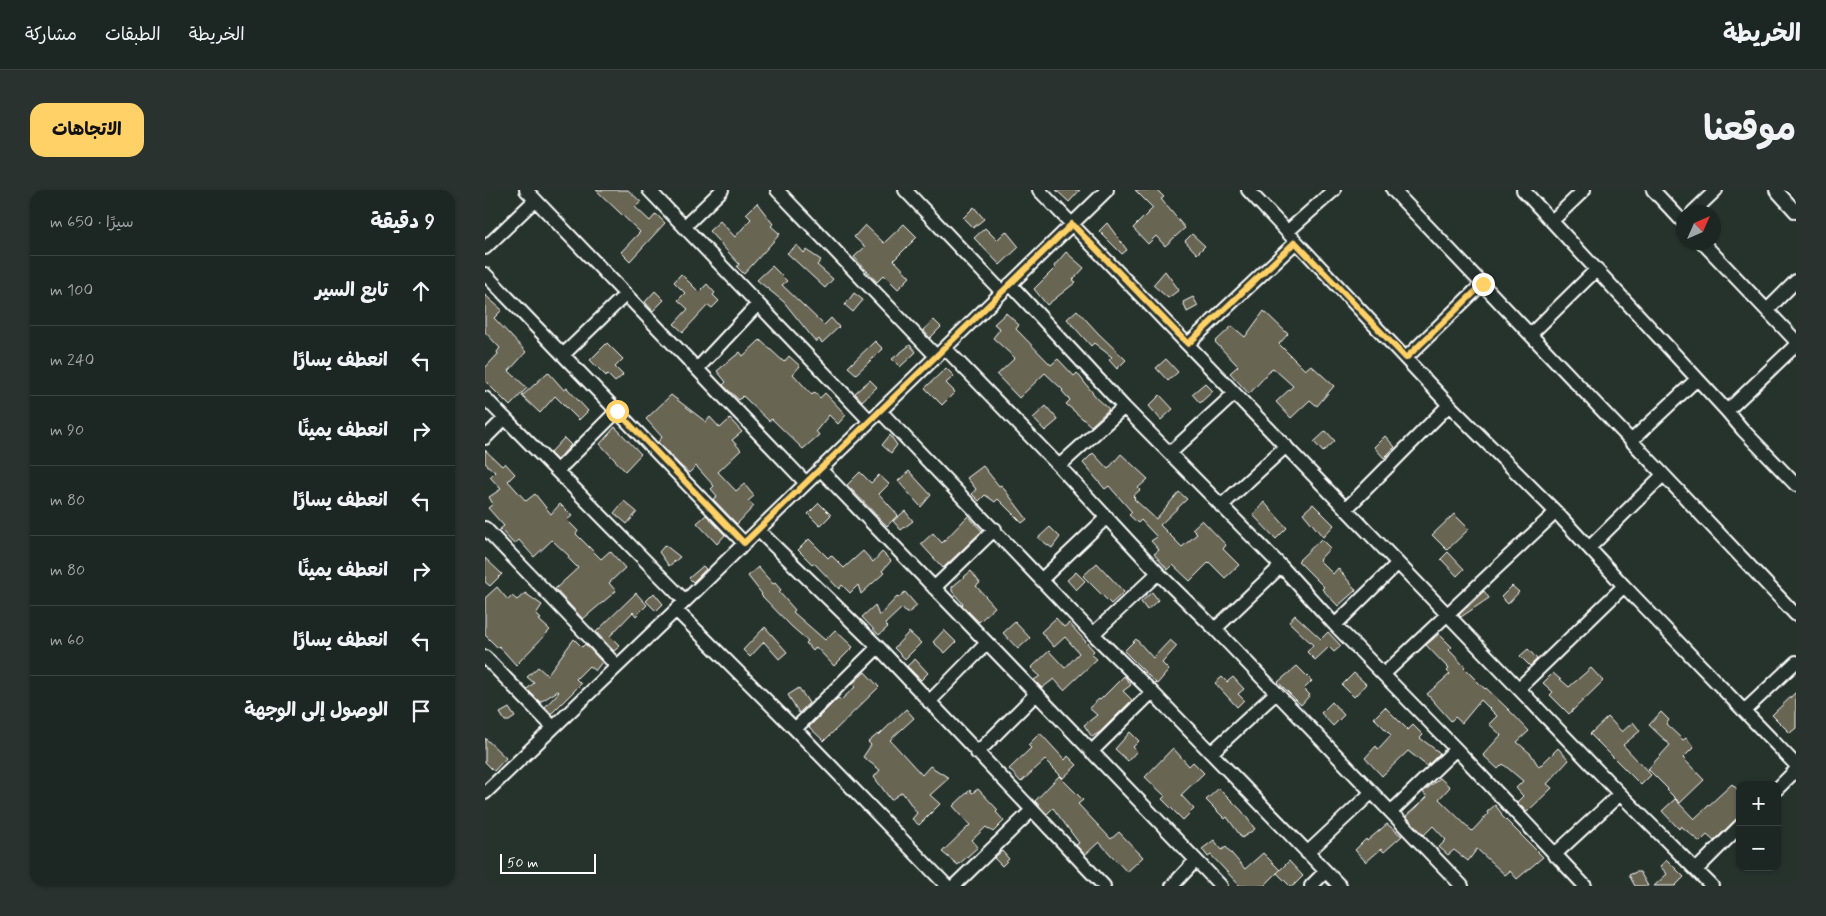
<!DOCTYPE html>
<html lang="ar">
<head>
<meta charset="utf-8">
<style>
	body { margin:0; font-family:Mynerve,"Playpen Sans Arabic",sans-serif; background:#29322f; color:#f1f3f6; direction:rtl }
	.controls { position:absolute; right:15px; bottom:15px; display:grid; overflow:hidden; border-radius:10px; box-shadow:0 1px 4px #0004 }
	.controls button { width:45px; height:45px; display:grid; place-items:center; padding:0; border:0; border-bottom:1px solid #3a4340; background:#1c2622; color:#f1f3f6; font:25px sans-serif }
	.compass { position:absolute; left:1191px; top:15px; width:45px; height:45px; border-radius:50%; background:#1c2622; box-shadow:0 1px 4px #0004; rotate:45deg }
	.scale { position:absolute; left:15px; bottom:12px; width:96px; box-sizing:border-box; padding-left:5px; border:2px solid #fff; border-top:0; font-size:14px; line-height:18px; white-space:nowrap; color:#fff; -webkit-text-stroke:4px #26332d; paint-order:stroke }
	.stop { position:absolute; width:15px; height:15px; margin:-11px; border:4px solid #ffd166; border-radius:50%; background:#fff }
	.stop.end { background:#ffd166; border-color:#fff; box-shadow:0 1px 5px #0008 }
	.list { margin:0; padding:0; list-style:none }
	h2 { display:flex; justify-content:space-between; align-items:center; height:65px; margin:0; padding:0 20px; font-size:21px }
	h2 small { font-size:16px; font-weight:400; color:#a0a5a5 }
	.list li { display:grid; grid-template-columns:32px 1fr auto; gap:15px; align-items:center; box-sizing:border-box; height:70px; padding:0 20px; border-top:1px solid #3a4340 }
	.list b { display:block; font-size:19px; white-space:nowrap }
	.list em { font-size:16px; font-style:normal; color:#a0a5a5 }
	.icon { flex:none; width:28px; height:28px; fill:none; stroke:currentColor; stroke-width:2; stroke-linecap:round; stroke-linejoin:round }
	.map { position:relative; flex:none; width:1311px; height:696px; overflow:hidden; direction:ltr; border-radius:15px }
	header { display:flex; align-items:center; gap:30px; box-sizing:border-box; height:70px; padding:0 25px; background:#1c2622; border-bottom:1px solid #3a4340 }
	header strong { font-size:24px }
	nav { display:flex; gap:28px; margin-inline-start:auto; font-size:18px }
	.intro { display:flex; align-items:center; justify-content:space-between; box-sizing:border-box; height:120px; padding:0 30px }
	h1 { margin:0; font-size:35px }
	.button { padding:12px 22px; border-radius:15px; background:#ffd166; color:#111; font-size:18px; font-weight:700 }
	main { display:flex; gap:30px; padding:0 30px }
	aside { flex:1; background:#1c2622; border-radius:15px; box-shadow:0 1px 4px #0004 }
	.map>svg:first-child { display:block }
</style>
</head>
<body>
<header>
<strong>الخريطة</strong>
<nav><a>الخريطة</a><a>الطبقات</a><a>مشاركة</a></nav>
</header>
<div class="intro"><h1>موقعنا</h1><a class="button">الاتجاهات</a></div>
<main>
<div class="map">
<svg width="1311" height="696" viewBox="0 0 1311 696">
	<rect width="100%" height="100%" fill="#26332d"/>
	<filter id="ink" filterUnits="userSpaceOnUse"><feTurbulence type="fractalNoise" baseFrequency=".02" numOctaves="2"/><feDisplacementMap in="SourceGraphic" scale="10" xChannelSelector="R" yChannelSelector="G"/><feConvolveMatrix kernelMatrix="1 2 1 2 8 2 1 2 1" color-interpolation-filters="sRGB"/></filter>
	<g filter="url(#ink)">
		<!-- building -->
		<path fill="#696552" stroke="#fff" d="M111,0H143L156,12L150,17L165,31L171,24L180,33L145,71L136,62L155,42Z
			M571,0H595L584,12Z
			M650,0H672L679,7L676,9L700,38L680,56L671,46L663,54L648,38L668,18Z
			M272,13L288,34L286,36L295,44L259,84L252,77L254,74L224,41L235,31L250,47L266,29L261,24Z
			M489,17L499,29L488,38L478,28Z
			M622,33L642,60L637,64L614,41Z
			M419,34L432,47L409,70L425,87L413,99L399,85L392,92L369,67L380,57L369,47L380,35L399,53Z
			M500,38L512,50L521,41L534,57L515,75L489,48Z
			M707,44L720,56L712,64L700,51Z
			M312,55L319,63L321,60L336,70L332,75L348,89L340,98L302,63Z
			M581,62L599,78L588,90L591,92L562,115L549,99L570,78L569,76Z
			M287,76L302,91L297,95L339,135L346,128L354,137L337,153L334,149L331,152L299,112L272,90Z
			M680,81L694,100L683,108L668,95Z
			M196,84L214,102L222,94L230,103L228,105L234,111L227,118L223,115L198,142L189,134L203,119L193,110L200,103L189,92Z
			M170,101L179,110L168,121L160,112Z
			M369,103L378,110L368,122L360,115Z
			M0,105L17,120L9,128L41,162L24,181L42,198L25,216L0,191V178L13,164L12,162L15,158L0,142Z
			M708,107L713,116L702,122L698,112Z
			M592,120L613,143L641,170L632,179L624,170L627,167L609,153L606,156L582,129Z
			M779,121L803,144L794,154L820,180L826,175L849,196L832,216L825,210L806,228L791,212L808,196L788,178L764,204L745,183L753,176L730,152L747,136L760,147Z
			M521,123L534,135L531,139L566,175L573,169L589,186L592,183L611,207L624,219L606,236L581,214L585,210L577,201L578,200L560,183L534,208L512,185L530,168L508,148L515,139L509,134Z
			M449,130L456,137L445,148L438,140Z
			M275,150L299,172L304,166L315,176L308,184L327,205L330,202L335,208L340,203L361,225L353,234L344,225L331,241L334,245L318,259L287,229L284,231L258,206L254,210L238,195L241,192L232,181L255,162L258,166Z
			M390,151L398,159L371,184L363,177Z
			M122,153L138,169L130,177L138,185L130,192L122,184L121,186L105,170Z
			M425,155L431,162L415,177L407,169Z
			M681,169L693,182L683,191L671,178Z
			M461,178L469,186L461,193L470,202L457,215L440,198Z
			M63,182L79,200L82,198L103,221L94,230L70,206L55,223L37,206Z
			M385,190L392,197L377,211L370,203Z
			M720,193L728,201L715,213L707,204Z
			M186,205L221,232L225,227L235,238L245,229L257,242L247,250L256,260L233,282L251,301L259,294L269,306L263,311L269,316L252,334L228,309L232,306L226,299L229,296L211,276L204,283L195,275L173,252L177,247L161,229Z
			M675,205L688,219L676,230L664,216Z
			M561,216L573,230L560,241L548,228Z
			M130,237L156,264L140,281L115,254Z
			M841,241L850,251L838,262L829,252Z
			M405,245L412,255L406,263L397,255Z
			M900,246L910,257L899,268L889,257Z
			M79,248L86,255L72,270L65,263Z
			M0,260L17,276L20,273L30,284L23,291L41,311L50,304L66,324L75,314L87,326L82,330L93,341L91,344L116,369L125,361L140,378L124,393L131,401L98,429L70,399L93,378L83,368L84,366L67,350L49,367L34,350L29,354L15,339L19,336L3,318L8,314L4,307L16,299L5,287L10,282L0,273Z
			M608,263L623,279L636,264L663,289L653,298L655,300L648,306L650,308L649,309L671,329L694,302L702,309L675,335L697,357L712,344L707,339L717,330L741,355L738,359L754,375L740,388L724,372L705,391L688,375L683,380L669,364L674,360L666,351L672,347L656,330L653,333L644,325L647,322L624,296L620,299L598,273Z
			M498,276L514,296L516,295L542,329L537,333L513,309L510,312L500,305L494,311L487,304L491,299L482,288Z
			M424,281L446,305L436,317L413,291Z
			M375,282L386,293L394,285L404,294L394,304L413,325L402,336L362,295Z
			M139,311L152,322L142,334L129,323Z
			M779,312L802,338L791,349L768,325Z
			M334,313L346,325L335,336L323,324Z
			M828,314L849,335L838,347L818,323Z
			M420,321L428,331L416,340L408,331Z
			M969,324L984,339L962,360L947,345Z
			M221,325L240,345L232,354L212,333Z
			M483,326L497,341L458,378L436,354L448,343L457,353Z
			M565,337L575,347L567,358L553,348Z
			M324,349L343,368L346,365L359,378L378,361L388,372L397,362L406,371L397,381L399,383L376,404L373,395L365,403L357,395L354,399L329,373L327,374L313,360Z
			M836,349L845,358L834,370L848,384L853,378L871,400L853,416L837,399L839,397L813,371Z
			M180,355L195,367L184,376L174,362Z
			M963,362L979,379L972,386L956,369Z
			M0,368L17,384L5,396L0,392Z
			M612,373L639,402L626,414L598,386Z
			M218,376L221,379L208,392L204,388Z
			M273,377L288,394L290,393L296,400L294,402L310,420L308,422L340,450L350,440L368,457L349,476L331,457L328,461L321,453L323,451L306,436L276,405L277,404L263,386Z
			M486,381L495,393L491,396L510,417L494,432L477,415L478,414L467,401V397Z
			M591,382L600,391L591,400L582,390Z
			M1027,396L1034,402L1023,414L1016,407Z
			M12,397L23,410L27,406L32,410L40,403L57,415L51,424L56,429L54,430L65,440L31,475L14,456L13,458L0,445V408Z
			M999,401L1004,408L976,427L974,425Z
			M420,402L432,416L423,423H421L417,418L400,434L403,437L394,445L377,427L390,415L394,426L412,407L413,408Z
			M667,402L673,410L662,420L656,412Z
			M151,403L162,415L151,426L148,422L125,446L135,456L129,461L111,442Z
			M169,403L178,414L171,421L161,411Z
			M810,425L836,449L843,442L856,456L849,462L844,457L830,470L822,462L828,455L804,432Z
			M571,428L579,437L584,433L609,461L606,464L612,469L579,500L569,489L557,498L549,490L555,486L546,478L564,461L580,478L594,463L580,447L569,457L556,442Z
			M530,432L545,448L533,459L518,443Z
			M280,437L302,462L294,469L279,452L265,467L258,460Z
			M459,440L471,452L460,463L448,452Z
			M424,442L436,453L420,469L409,458Z
			M954,444L967,457L964,460L980,477L979,478L1000,499L1001,498L1024,520L1044,541L1032,552L1046,564L1054,577L1073,558L1084,570L1062,594L1067,598L1042,622L1032,612L1038,606L1031,598L1038,591L1018,574L1013,579L998,565L1016,545L1004,534L1012,526L996,510L977,533L970,527L966,531L942,504L965,484L962,481L964,479L941,455Z
			M89,449L97,457L100,454L117,472L110,481L104,476L91,489L96,494L66,524L60,517L74,502L73,501L55,512L42,499L49,493L42,487L53,477L62,485Z
			M651,449L668,468L685,450L692,456L677,473L684,480L672,494L639,461Z
			M1043,459L1052,469L1045,476L1035,466Z
			M430,469L443,483L436,490L422,476Z
			M812,476L827,491L819,499L825,505L816,515L793,492Z
			M1106,478L1118,491L1084,524L1065,505L1068,502L1058,493L1068,483L1084,497Z
			M380,482L394,497L339,551L324,537L353,508L356,510L370,497L367,494Z
			M869,483L881,494L869,507L857,495Z
			M639,486L646,495L638,501L647,510L615,542L607,547L599,535L612,525L604,518L614,509L615,510Z
			M737,487L742,492L748,487L759,499L753,504L759,510L752,517L730,493Z
			M314,498L324,513L314,523L303,505Z
			M1311,502V538L1305,543L1287,525Z
			M847,512L859,525L848,536L836,523Z
			M900,517L923,540L928,535L938,545L935,548L955,563L942,576L923,561L897,586L880,568L891,556L893,559L906,545L889,528Z
			M24,518L30,527L24,531H20L15,523Z
			M421,519L429,528L405,550L437,585L445,576L464,588L445,605L455,614L434,635L427,629L432,623L417,602L406,610L389,587L395,580L378,567L386,555L383,552L393,544L394,545Z
			M1176,522L1184,530L1181,534L1198,550L1201,548L1209,557L1198,568L1219,590L1195,613L1182,600L1183,599L1163,579L1185,555L1164,535Z
			M1123,527L1137,542L1148,532L1155,541L1138,555L1166,585L1156,595L1105,544Z
			M645,542L654,551L648,557L652,561L643,571L630,559Z
			M555,543L580,570L583,566L592,575L578,588L560,570L536,592L524,579L546,558L543,555Z
			M0,548L21,568L9,581L0,572Z
			M688,558L704,576L708,572L719,583L696,605L709,619L698,630L677,609L680,606L660,587Z
			M574,586L598,610L593,614L626,649L634,642L658,667L642,682L614,652L600,665L591,655L594,653L568,618L562,624L550,611Z
			M955,588L965,597L954,609L987,641L1003,624L1002,622L1010,615L1017,624L1016,625L1058,667L1032,689L1025,681L1020,685L992,659L983,671L969,660L963,665L954,657L961,650L948,636L939,645L921,626L942,607L938,602Z
			M1247,594L1255,602V625L1229,651L1222,645L1215,652L1196,636L1194,639L1177,621L1190,609L1209,629Z
			M734,598L757,621L770,639L757,648L742,627L740,629L721,610Z
			M493,599L513,620L511,622L519,631L508,642L501,637L487,650L493,657L473,675L457,662L485,635L468,616L485,600L487,603Z
			M902,634L917,646L899,662L896,659L881,672L870,660L881,649L882,651Z
			M729,650L737,660L741,657L760,679L778,663L795,680L779,696H755L726,665L723,667L717,659Z
			M517,661L524,669L517,676L509,668Z
			M1182,670L1199,687L1190,696H1169L1182,684L1175,676Z
			M804,671L818,686L808,696H805L792,683Z
			M1151,682H1155L1163,696H1150L1144,685Z"/>
		<g fill="none" stroke-linecap="round" stroke-linejoin="round">
			<defs>
				<path id="minor" d="M41,0L321,293
					M164,0L385,231
					M292,0L451,166
					M420,0L517,102
					M554,0L1135,604L1227,696
					M763,0L964,215L1071,322L1139,396L1311,575
					M908,0C1043,142 1177,283 1311,425
					M1038,0L1242,221L1258,240L1311,295
					M1168,0L1198,32
					M1291,0L1311,22
					M1208,22L1231,0
					M1067,31L1099,0
					M199,37L237,0
					M802,42L849,0
					M1217,52L1311,151
					M0,58L49,11
					M0,84L259,353
					M525,94L639,217L796,376L850,435L971,559L1100,696
					M1282,120L1311,91
					M1046,144L1112,79
					M703,154L811,52
					M460,158L574,276L673,383L730,439L977,696
					M78,165L141,104
					M921,168L997,94
					M212,179L273,114
					M0,208L200,411
					M395,221L608,444L667,502L855,696
					M1242,221L1311,155
					M0,248L20,228
					M1146,251L1212,189
					M685,263L749,204
					M574,276L639,217
					M335,279L736,696
					M72,281L132,221
					M736,316L801,256
					M861,319L964,215
					M0,338L132,476
					M273,340L393,457L619,696
					M1104,358L1178,285
					M557,389L622,327
					M449,398L510,339
					M191,420L310,539L462,696
					M850,435L913,373
					M730,439L796,376
					M608,444L673,383
					M0,467L68,537
					M899,484L1071,322
					M1034,498L1139,396
					M444,512L502,453
					M1259,521L1311,472
					M310,539L393,457
					M606,562L667,502
					M492,563L551,504
					M726,563L791,503
					M1292,599L1311,580
					M0,603L191,420L622,0
					M906,622L971,559
					M822,663L886,603
					M1069,665L1135,604
					M1211,680L1255,636
					M469,696L546,621
					M687,696L711,670
					M826,696L840,682"/>
			</defs>
			<!-- minor casing -->
			<use href="#minor" stroke="#fff" stroke-width="16"/>
			<!-- minor -->
			<use href="#minor" stroke="#26332d" stroke-width="12"/>
		</g>
	</g>
	<g fill="none" stroke-linecap="round" stroke-linejoin="round" filter="url(#ink)">
		<!-- route -->
		<path stroke="#ffd166" stroke-width="6" d="M132,221L259,353L587,34L703,154L810,52L921,168L998,94"/>
	</g>
</svg>
<div class="controls">
<button>+</button>
<button>−</button>
</div>
<svg class="compass" viewBox="-18 -18 36 36"><path d="M0-13l5 13h-10z" fill="#e53935"/><path d="M0 13l5-13h-10z" fill="#a0a5a5"/></svg>
<div class="scale">50 m</div>
<div class="stop" style="left:132px;top:221px"></div>
<div class="stop end" style="left:998px;top:94px"></div>
</div>
<aside>
<h2>9 دقيقة<small>سيرًا · 650 m</small></h2>
<ul class="list">
<li><svg class="icon" aria-label="ahead" viewBox="0 0 24 24"><path d="M12 20V5M6 11l6-6 6 6"/></svg><div><b>تابع السير</b></div><em>100 m</em></li>
<li><svg class="icon" aria-label="left" viewBox="0 0 24 24"><path d="M17 20v-9H6M10 6l-5 5 5 5"/></svg><div><b>انعطف يسارًا</b></div><em>240 m</em></li>
<li><svg class="icon" aria-label="right" viewBox="0 0 24 24"><path d="M7 20v-9h11M14 6l5 5-5 5"/></svg><div><b>انعطف يمينًا</b></div><em>90 m</em></li>
<li><svg class="icon" aria-label="left" viewBox="0 0 24 24"><path d="M17 20v-9H6M10 6l-5 5 5 5"/></svg><div><b>انعطف يسارًا</b></div><em>80 m</em></li>
<li><svg class="icon" aria-label="right" viewBox="0 0 24 24"><path d="M7 20v-9h11M14 6l5 5-5 5"/></svg><div><b>انعطف يمينًا</b></div><em>80 m</em></li>
<li><svg class="icon" aria-label="left" viewBox="0 0 24 24"><path d="M17 20v-9H6M10 6l-5 5 5 5"/></svg><div><b>انعطف يسارًا</b></div><em>60 m</em></li>
<li><svg class="icon" aria-label="arrive" viewBox="0 0 24 24"><path d="M6 21V4h12l-3 4 3 4H6"/></svg><div><b>الوصول إلى الوجهة</b></div></li>
</ul>
</aside>
</main>
</body>
</html>
